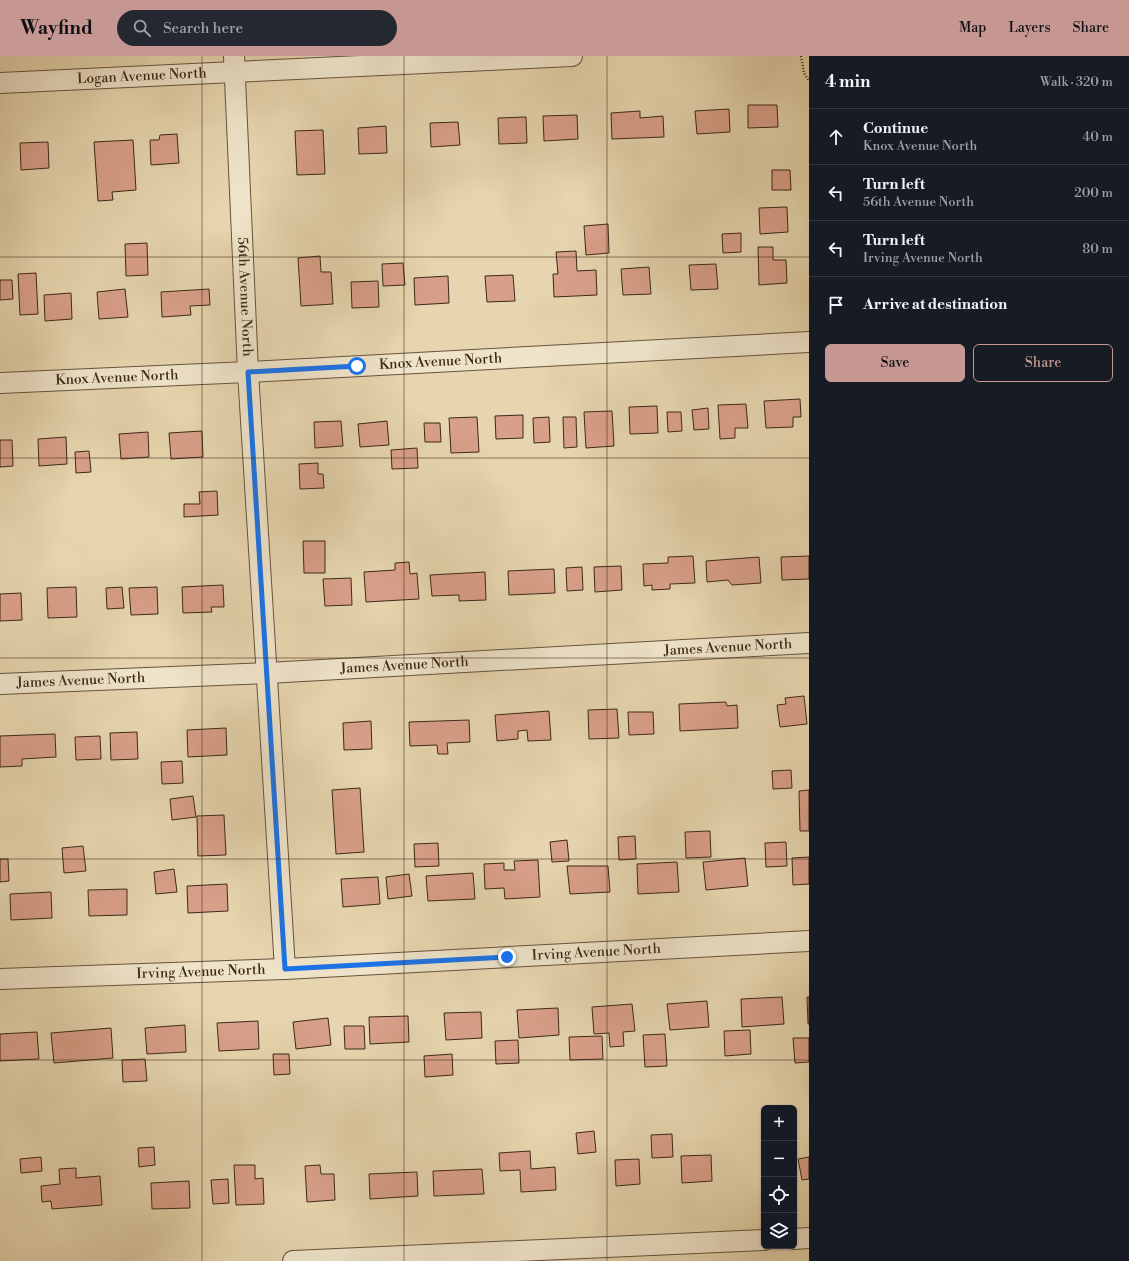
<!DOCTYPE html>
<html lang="en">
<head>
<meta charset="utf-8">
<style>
	body { margin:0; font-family:"Libre Bodoni",serif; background:#242831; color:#f1f3f6 }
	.controls { position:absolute; right:12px; bottom:12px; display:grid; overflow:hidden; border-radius:6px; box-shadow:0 1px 3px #0004 }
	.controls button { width:36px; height:36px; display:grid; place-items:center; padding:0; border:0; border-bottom:1px solid #363941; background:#171b24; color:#f1f3f6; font:20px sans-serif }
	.stop { position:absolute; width:12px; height:12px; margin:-9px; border:3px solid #1a73e8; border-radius:50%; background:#fff }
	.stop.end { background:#1a73e8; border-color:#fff; box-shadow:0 1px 4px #0008 }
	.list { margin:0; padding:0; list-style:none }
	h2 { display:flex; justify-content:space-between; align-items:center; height:52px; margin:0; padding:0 16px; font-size:17px }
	h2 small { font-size:13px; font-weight:400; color:#9ea1a6 }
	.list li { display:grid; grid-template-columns:26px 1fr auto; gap:12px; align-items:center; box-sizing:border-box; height:56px; padding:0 16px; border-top:1px solid #363941 }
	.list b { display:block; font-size:15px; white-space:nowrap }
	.list p { margin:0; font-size:13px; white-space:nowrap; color:#9ea1a6 }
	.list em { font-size:13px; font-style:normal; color:#9ea1a6 }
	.actions { display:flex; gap:8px; padding:12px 16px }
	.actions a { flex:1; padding:9px 0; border:1px solid #c59692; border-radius:6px; text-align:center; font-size:14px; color:#c59692 }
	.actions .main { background:#c59692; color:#111 }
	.icon { flex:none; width:22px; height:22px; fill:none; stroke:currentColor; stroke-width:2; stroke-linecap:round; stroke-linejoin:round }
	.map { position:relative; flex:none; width:809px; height:1205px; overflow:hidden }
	header { display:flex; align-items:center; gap:24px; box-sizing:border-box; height:56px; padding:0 20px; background:#c59692; color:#111 }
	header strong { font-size:19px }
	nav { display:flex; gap:22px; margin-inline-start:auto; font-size:14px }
	.search { width:280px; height:36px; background:#242831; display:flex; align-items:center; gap:10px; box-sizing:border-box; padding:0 14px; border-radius:22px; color:#9ea1a6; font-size:15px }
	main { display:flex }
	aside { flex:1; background:#171b24 }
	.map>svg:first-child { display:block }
</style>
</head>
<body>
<header>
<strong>Wayfind</strong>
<div class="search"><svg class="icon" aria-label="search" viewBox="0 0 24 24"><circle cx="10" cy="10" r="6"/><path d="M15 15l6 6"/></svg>Search here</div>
<nav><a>Map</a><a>Layers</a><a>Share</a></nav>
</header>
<main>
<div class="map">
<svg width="809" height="1205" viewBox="0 0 809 1205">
	<rect width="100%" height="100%" fill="#e6d5ae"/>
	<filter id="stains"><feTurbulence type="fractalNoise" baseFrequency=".005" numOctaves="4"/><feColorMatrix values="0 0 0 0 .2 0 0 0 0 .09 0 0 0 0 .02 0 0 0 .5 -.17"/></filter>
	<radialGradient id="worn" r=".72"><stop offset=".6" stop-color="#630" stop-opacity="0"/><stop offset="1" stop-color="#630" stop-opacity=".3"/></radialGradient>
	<!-- building -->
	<path fill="#d9a089" stroke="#3d2818" d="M748,49H777L778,71L748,72Z
		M729,53L730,76L697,78L695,55Z
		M640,55V62L663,60L664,81L612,83L611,57Z
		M577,59L578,83L544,85L543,60Z
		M526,61L527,87L499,88L498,62Z
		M458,66L460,89L431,91L430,67Z
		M386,70L387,97L359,98L358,72Z
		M323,74L325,118L297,119L295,75Z
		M177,78L179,107L151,109L150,84H159L160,79Z
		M133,84L136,134L112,136L113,144L98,145L94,86Z
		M48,86L49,112L21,114L20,87Z
		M772,114H790L791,134H772Z
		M787,151L788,176L760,178L759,152Z
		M608,168L609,197L586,199L584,170Z
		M741,177V196L723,197L722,178Z
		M147,187L148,219L126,220L125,188Z
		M758,191H773V204H786L787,227L759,229Z
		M576,195L577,215L596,214L597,239L554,241L553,218H558L556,196Z
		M320,200L321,216H331L333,248L301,250L298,202Z
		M403,207L405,229L383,230L382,208Z
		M716,208L718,233L691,234L689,209Z
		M649,211L651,238L623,239L621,213Z
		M36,217L38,258L20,259L18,218Z
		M513,219L515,245L487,246L485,220Z
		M448,220L449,247L415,249L414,222Z
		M0,224H12L13,243L0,244Z
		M378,225L379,251L352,252L351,226Z
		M125,233L128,261L99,263L97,236Z
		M209,233L210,249L190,250L191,259L162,261L161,236Z
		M71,237L72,263L45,265L44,239Z
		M800,343L801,361H793V371L766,372L764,345Z
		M746,348L748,372H735V382L720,383L718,349Z
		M657,350L658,377L630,378L629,351Z
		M708,352L709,373L694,374L692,354Z
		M612,355L614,390L586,392L584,356Z
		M667,356H681L682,375L668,376Z
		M523,359V382L496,383L495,360Z
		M477,361L479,396L451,397L449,362Z
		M549,361L550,386L534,387L533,362Z
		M563,361H576L577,391L564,392Z
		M341,365L343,390L315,392L314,366Z
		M387,365L389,389L360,391L358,368Z
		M424,367H440L441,386H425Z
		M202,375L203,401L171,403L169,377Z
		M148,376L149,401L121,403L119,378Z
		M66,381L67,408L39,410L38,383Z
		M0,384H12L13,410L0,411Z
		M417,392L418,412L392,413L391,394Z
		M89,395L91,416L76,417L75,396Z
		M318,407V418H323L324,432L300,433L299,408Z
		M217,435L218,459L184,461V448H200L199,436Z
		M303,485H325V517H304Z
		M693,500L695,527L670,528V533L652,534V529L644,530L643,508L668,507V501Z
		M809,500V523L782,524L781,501Z
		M759,501L761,527L732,529L728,524L707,526L706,505Z
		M409,506L410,518L417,517L419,543L366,546L364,516L395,514V507Z
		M621,510L622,534L595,536L594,511Z
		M582,511L583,534L567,535L566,512Z
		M554,513L555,537L509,539L508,515Z
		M485,516L486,544L459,545V539L432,540L430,519Z
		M351,522L352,549L325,550L323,523Z
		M223,529L224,551H211L212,556L183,557L182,531Z
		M76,531L77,561L48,562L47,532Z
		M122,531L124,552L107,553L106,532Z
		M157,531L158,558L131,559L129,532Z
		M21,537L22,564L0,565V538Z
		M804,640L807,668L780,671L777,649L786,648L785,642Z
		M726,646L727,650L737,649L738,672L680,675L679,648Z
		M617,653L619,682L589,683L588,654Z
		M549,655L551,684L528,685L527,674L518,675V683L497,685L495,659Z
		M628,656H653L654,678L629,679Z
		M469,664L470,686L447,687L448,698H438L437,689L410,690L409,666Z
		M371,665L372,693L344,694L343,667Z
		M226,672L227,699L188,701L187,674Z
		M137,676L138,703L111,704L110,677Z
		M55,678L56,701L22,703V710L0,711V680Z
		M100,680L101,703L76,704L75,681Z
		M182,705L183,727L162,728L161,706Z
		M791,714L792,732L773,733L772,715Z
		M360,732L364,796L336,798L332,734Z
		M809,734V775H800L799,735Z
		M193,740L196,761L172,764L170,743Z
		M224,759L226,799L198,800L197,760Z
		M710,775L711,801L686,802L685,776Z
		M635,780L636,803L619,804L618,781Z
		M567,784L569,805L552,806L550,786Z
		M786,786L787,810L766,811L765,787Z
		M438,787L439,810L415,811L414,788Z
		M83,790L86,815L64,817L62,792Z
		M809,801V828L793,829L792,802Z
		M745,802L748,830L706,834L703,806Z
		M0,803H8L9,825L0,826Z
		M538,804L540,841L505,843L504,832L485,833L484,808L504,807V814H515L514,805Z
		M677,806L679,836L638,838L637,808Z
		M567,810H608L610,836L570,838Z
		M174,813L177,836L156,838L154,816Z
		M473,817L475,843L428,845L426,820Z
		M409,818L412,840L388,843L386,821Z
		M378,821L380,848L343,851L341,823Z
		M227,828L228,855L188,857L187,830Z
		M127,833V859L89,860L88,834Z
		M51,836L52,862L11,864L10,838Z
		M782,941L784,968L742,971L741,943Z
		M807,941H809V968H808Z
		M707,945L709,971L670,974L667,948Z
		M632,948L635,975L623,976L624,990L610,991L609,977L594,978L592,951Z
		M558,952L559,979L519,982L517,954Z
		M481,956L482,982L446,984L444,957Z
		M408,960L409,986L370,988L369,961Z
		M328,962L331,989L296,993L293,966Z
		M258,965L259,993L219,995L217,967Z
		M185,969L186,996L147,998L145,972Z
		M344,970H364L365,993H345Z
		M111,972L113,1002L54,1007L51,977Z
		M750,974L751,998L725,1000L724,975Z
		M37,976L39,1003L0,1005V978Z
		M665,978L667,1010L645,1011L643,979Z
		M602,980L603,1003L570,1004L569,981Z
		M793,982H809V1006L795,1007Z
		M518,984L519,1007L496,1008L495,985Z
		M273,998H289L290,1018L274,1019Z
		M452,998L453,1019L425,1021L424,1000Z
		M145,1003L147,1025L123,1026L122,1004Z
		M594,1075L596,1096L578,1098L576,1077Z
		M672,1078L673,1101L652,1102L651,1079Z
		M154,1091L155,1109L139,1111L138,1092Z
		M530,1095L531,1113L555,1111L556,1134L521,1136L520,1114L500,1115L499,1097Z
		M711,1099L712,1125L682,1127L681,1100Z
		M41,1101L42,1115L21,1117L20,1103Z
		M809,1101V1123L802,1124L798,1103Z
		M639,1103L640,1128L616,1130L615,1104Z
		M234,1109H255V1123L263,1122L264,1148L236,1149Z
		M320,1109L321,1118H334L335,1144L307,1146L305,1110Z
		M76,1112V1122L100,1120L102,1149L52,1153L51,1145L42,1146L41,1130L60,1128L59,1113Z
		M482,1113L484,1138L434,1140L433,1115Z
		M417,1116L418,1140L370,1143L369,1118Z
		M228,1123L229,1147L213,1148L211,1124Z
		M189,1125L190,1152L152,1153L151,1127Z"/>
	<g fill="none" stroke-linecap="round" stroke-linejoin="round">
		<defs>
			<g id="minor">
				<path id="s1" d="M234,0L248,316L285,913"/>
				<path id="s2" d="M0,27L572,0"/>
				<path id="s3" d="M0,327L248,316L809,286"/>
				<path id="s4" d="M0,628L267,617L809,587"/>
				<path id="s5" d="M0,923L285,913L809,885"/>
				<path d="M794,1183L809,1182"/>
				<path d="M293,1205L764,1184"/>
			</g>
		</defs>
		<!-- minor casing -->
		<use href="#minor" stroke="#67533e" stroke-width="22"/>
		<!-- path -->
		<path stroke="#3d2818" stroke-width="2.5" stroke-dasharray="1 2" stroke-linecap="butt" d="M801,0L804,17L809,25"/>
		<!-- minor -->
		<use href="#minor" stroke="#efe4ca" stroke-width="20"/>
	</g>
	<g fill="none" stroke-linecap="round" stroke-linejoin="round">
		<!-- route -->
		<path stroke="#1a73e8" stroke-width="5" d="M357,310L248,316L285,913L507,901"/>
	</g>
	<!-- grid -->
	<path fill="none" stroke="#3d2818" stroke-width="1" stroke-opacity="0.55" d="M202,0V1205M404,0V1205M607,0V1205M0,201H809M0,402H809M0,602H809M0,803H809M0,1004H809"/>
	<g text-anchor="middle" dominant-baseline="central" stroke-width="4" stroke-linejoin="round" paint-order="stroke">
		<!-- street labels -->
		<g font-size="14" fill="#3d2818" stroke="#efe4ca">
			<text stroke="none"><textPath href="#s2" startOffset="142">Logan Avenue North</textPath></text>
			<text stroke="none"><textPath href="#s1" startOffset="241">56th Avenue North</textPath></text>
			<text stroke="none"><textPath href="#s3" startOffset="441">Knox Avenue North</textPath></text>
			<text stroke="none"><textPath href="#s3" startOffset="117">Knox Avenue North</textPath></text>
			<text stroke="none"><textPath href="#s4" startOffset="729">James Avenue North</textPath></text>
			<text stroke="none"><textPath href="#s4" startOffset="405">James Avenue North</textPath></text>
			<text stroke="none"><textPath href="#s4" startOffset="81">James Avenue North</textPath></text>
			<text stroke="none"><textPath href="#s5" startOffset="597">Irving Avenue North</textPath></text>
			<text stroke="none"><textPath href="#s5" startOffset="201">Irving Avenue North</textPath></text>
		</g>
	</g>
	<rect width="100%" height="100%" filter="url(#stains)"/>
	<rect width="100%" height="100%" fill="url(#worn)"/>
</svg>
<div class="controls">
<button>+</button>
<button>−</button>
<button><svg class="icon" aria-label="locate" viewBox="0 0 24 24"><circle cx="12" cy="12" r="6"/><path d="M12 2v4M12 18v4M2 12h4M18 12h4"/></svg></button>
<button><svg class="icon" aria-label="layers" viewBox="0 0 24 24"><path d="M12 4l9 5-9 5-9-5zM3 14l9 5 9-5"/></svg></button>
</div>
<div class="stop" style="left:357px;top:310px"></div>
<div class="stop end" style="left:507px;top:901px"></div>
</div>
<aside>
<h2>4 min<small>Walk · 320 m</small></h2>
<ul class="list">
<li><svg class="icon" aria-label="ahead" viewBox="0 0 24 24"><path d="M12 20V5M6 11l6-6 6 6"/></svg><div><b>Continue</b><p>Knox Avenue North</p></div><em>40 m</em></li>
<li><svg class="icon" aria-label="left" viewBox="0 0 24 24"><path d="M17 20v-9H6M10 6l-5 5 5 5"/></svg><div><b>Turn left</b><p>56th Avenue North</p></div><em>200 m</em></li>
<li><svg class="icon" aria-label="left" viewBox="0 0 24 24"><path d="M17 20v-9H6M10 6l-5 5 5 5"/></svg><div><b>Turn left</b><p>Irving Avenue North</p></div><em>80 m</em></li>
<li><svg class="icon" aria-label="arrive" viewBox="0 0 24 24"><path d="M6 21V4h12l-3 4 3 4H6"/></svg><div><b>Arrive at destination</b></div></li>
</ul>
<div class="actions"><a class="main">Save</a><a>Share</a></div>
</aside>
</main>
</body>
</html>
